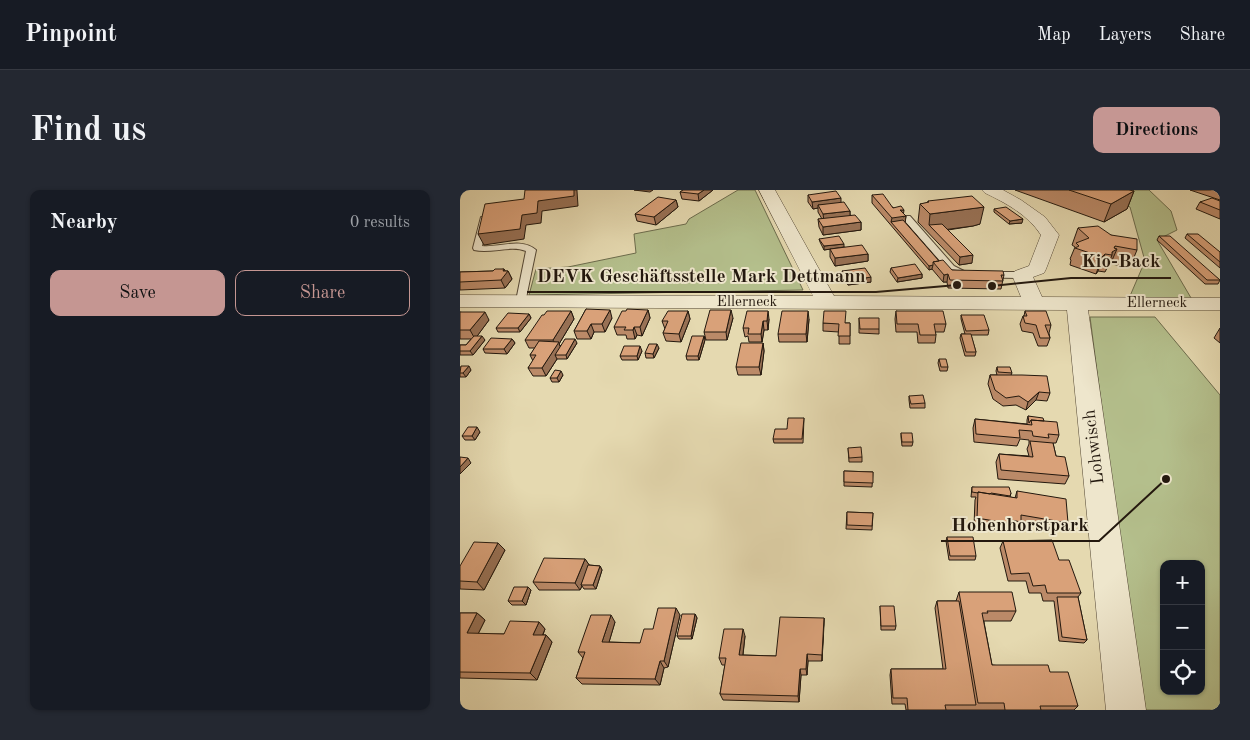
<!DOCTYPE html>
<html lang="en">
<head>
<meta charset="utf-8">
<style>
	body { margin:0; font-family:"Old Standard TT",serif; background:#242831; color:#f1f3f6 }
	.controls { position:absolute; right:15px; bottom:15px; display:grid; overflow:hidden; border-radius:10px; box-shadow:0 1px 4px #0004 }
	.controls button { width:45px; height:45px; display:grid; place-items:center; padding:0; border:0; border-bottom:1px solid #363941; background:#171b24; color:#f1f3f6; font:25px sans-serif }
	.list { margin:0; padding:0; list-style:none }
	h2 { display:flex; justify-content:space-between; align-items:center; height:65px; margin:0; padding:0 20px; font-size:21px }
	h2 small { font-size:16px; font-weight:400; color:#9ea1a6 }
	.actions { display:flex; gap:10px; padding:15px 20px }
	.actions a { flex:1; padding:11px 0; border:1px solid #c59692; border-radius:10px; text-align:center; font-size:18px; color:#c59692 }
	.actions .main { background:#c59692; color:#111 }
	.icon { flex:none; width:28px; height:28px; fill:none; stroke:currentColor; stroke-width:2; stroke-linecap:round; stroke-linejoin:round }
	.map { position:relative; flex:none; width:760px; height:520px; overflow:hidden; border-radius:10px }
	header { display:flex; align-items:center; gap:30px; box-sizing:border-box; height:70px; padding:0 25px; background:#171b24; border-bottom:1px solid #363941 }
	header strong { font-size:24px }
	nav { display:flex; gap:28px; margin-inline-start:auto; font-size:18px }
	.intro { display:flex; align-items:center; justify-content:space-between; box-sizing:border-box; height:120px; padding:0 30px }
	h1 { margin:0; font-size:35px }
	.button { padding:12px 22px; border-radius:10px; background:#c59692; color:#111; font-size:18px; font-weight:700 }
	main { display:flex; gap:30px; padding:0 30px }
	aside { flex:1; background:#171b24; border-radius:10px; box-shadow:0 1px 4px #0004 }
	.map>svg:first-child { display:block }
</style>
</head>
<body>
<header>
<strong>Pinpoint</strong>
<nav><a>Map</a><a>Layers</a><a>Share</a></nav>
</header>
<div class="intro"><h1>Find us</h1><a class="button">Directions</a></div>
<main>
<aside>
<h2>Nearby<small>0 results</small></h2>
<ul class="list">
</ul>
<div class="actions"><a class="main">Save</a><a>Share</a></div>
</aside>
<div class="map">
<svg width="760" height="520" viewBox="0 0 760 520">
	<rect width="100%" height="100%" fill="#e5d9b0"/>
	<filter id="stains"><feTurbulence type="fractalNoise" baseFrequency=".004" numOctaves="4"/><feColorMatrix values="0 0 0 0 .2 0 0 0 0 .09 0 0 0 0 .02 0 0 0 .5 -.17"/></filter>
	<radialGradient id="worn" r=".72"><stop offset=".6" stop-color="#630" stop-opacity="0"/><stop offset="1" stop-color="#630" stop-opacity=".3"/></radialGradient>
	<!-- green -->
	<path fill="#b4bf8c" stroke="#6c6c4d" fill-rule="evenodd" d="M278,0H295L343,100L69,105L76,79L108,77L176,63L174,44L226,34L229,29Z
		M630,0H689L711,21L717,40L697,50L734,113H667L685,71L670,17Z
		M630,127H695L760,205V520H681ZM704,374H741V501H704Z"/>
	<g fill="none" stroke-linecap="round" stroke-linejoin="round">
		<defs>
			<path id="service" d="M444,26H450L494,76L506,82H562L567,85L562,88L501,87L488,80L444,30Z
				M21,27L28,29L22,56C39,58 61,47 76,60L65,113L61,114L56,111L66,61C50,55 31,64 14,60L13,58Z"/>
			<path id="minor" d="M299,0H315L374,106L561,107L552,85L555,81L569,76L581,45C568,25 546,13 525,3L522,0H543L561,10L585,27L599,45L586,79L584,83L573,87L582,107L760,108V120H628L686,520H646L607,120L0,117V105L353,106Z"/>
		</defs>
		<!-- service casing -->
		<use href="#service" stroke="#544836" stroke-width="2"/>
		<!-- minor casing -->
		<use href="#minor" stroke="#544836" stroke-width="1"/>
		<!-- service -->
		<use href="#service" fill="#eee6cc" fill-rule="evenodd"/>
		<!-- minor -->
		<use href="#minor" fill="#eee6cc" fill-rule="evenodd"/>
	</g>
	<!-- wall -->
	<path fill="#bb8a68" stroke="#23180e" d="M174,0H193L190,2Z
		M223,0H253L239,11L222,9L220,2Z
		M555,0H609L674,1L667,19L644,32Z
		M730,0H760V10Z
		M348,5L381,12L390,21V25L401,32V40L363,45L359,37L358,29H362L358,22V18L353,19L348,12Z
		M412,5L444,24L446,26L445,32L479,71L492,80L544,85L541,99L488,98L487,92H483L472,79L469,80L412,13Z
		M216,10L218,17L196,35L177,31L175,24Z
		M468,11L520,34L513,36L488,40L512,73L499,75L458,32L460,14L467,13Z
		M760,11V29L736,19L740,12Z
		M534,19L562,33L549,34L534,22Z
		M618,38L651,45L677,60L670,77L651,74L647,78L645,82L638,81L636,84L610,75L611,70L610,69L615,57L612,55Z
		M727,44L760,62V78L725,48Z
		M699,46L760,90L758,94H745L697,50Z
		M359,49L384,57L408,64V71L375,76L370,67V59L364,60L360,52Z
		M431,78L462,84V88L437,92L430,82Z
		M44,79L45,81H48L52,89L45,98L0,100V82L33,81Z
		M382,81L411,92L388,95L382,85Z
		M126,119L152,128L145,142H134L131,149H117L114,141Z
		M188,120L190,128L182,146L177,145L175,149H167L166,145H157L154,137Z
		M111,121L114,129L99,154L101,156L117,153L107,169H97L86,186H73L68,178L73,171L70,165L75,158H69L65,150Z
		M228,121L230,129L221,152L206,151L203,143L205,139L202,131Z
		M436,121L486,134L484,142H475L476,145L475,153H458L457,142H436L435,129Z
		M565,121L591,135L589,143L590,148L587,156H578L573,143L562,141L560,134L563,126H564Z
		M0,122L29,130L17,146L25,150L13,165H0V155H6L11,149H0Z
		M69,124L71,128L60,142H38L36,138Z
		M501,125L529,140L528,145H511L516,162L515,166H505L500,148L501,144H505L501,129Z
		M273,128L267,150H246L244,142Z
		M399,128L419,139V144L399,143Z
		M309,129L308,140H304L302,152H289L288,146L285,147L283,138Z
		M349,129L347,152H319L318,144Z
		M363,133H390V154H379V142L363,141Z
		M760,138V153L754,148Z
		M244,146L245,150L239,170H227L226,166Z
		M52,149L55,153L47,164L25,163L23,159Z
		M303,153L304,161L301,185H278L276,177Z
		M199,158L194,168H186L185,163Z
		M182,161L178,170H162L160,166Z
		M479,169L488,177L487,181H480L478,173Z
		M0,177L11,180L6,187H0Z
		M537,177L552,183L551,185L590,203L587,211L576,210L566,220L556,215L543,216L533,209L528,194L530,185H537L536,181Z
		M103,185L99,192H92L90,188Z
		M449,206L465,213V218H450L449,210Z
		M568,226L584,231L599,245L596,253H593L596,266L609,286L605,294L538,289L536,272L539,264L569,266L567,259L569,254V250L560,249L557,256L514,252L513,238L515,229L567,234V230Z
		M344,228L343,253H314L313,249L327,239Z
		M20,242L15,250H5L2,246Z
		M441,243L453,252L452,256H442L441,247Z
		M388,258L402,267V272H389Z
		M384,281L413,282L412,297L384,296Z
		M512,297L551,303L550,307L555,308L557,301L608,333L604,341L560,334L558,340L550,338L548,341L514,336L515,310L516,307H511Z
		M387,322L413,323L412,340L386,339Z
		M487,347L516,366L515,370H489L486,351Z
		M543,351L599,370L621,403L618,407L627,450L624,453L599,451L594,411H583L581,403H569L566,391H548L540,358Z
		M38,353L45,360L24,400L0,399V376Z
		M125,369L129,375L140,376L142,380L136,399H124L122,396L120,400H79L73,392Z
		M68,397L71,400L66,415H52L48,411Z
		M499,402L556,421L551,431H524V432L532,475L590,482L618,516L614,520H446L445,514H432L430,485L431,479H483L475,418L477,411H496Z
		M420,416L436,436L435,440H421Z
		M0,423H17L25,430L18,444H44L79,432L85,439L83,445H86L92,452L77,490L0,488Z
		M235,424L237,428L232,449H219L217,446Z
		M220,425L208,477L204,478L200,495L122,494L116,488L123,468L118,462L155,432L149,452L180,453L193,439Z
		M364,428L362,471H348L347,485H341L339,512L263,510L260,504L265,475H262L259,468L285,446L283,465L316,466Z"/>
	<!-- shaded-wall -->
	<path fill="#987155" stroke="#23180e" d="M114,0H117V1L118,16L82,21L81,33L66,35L64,49L24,55L18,44L62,25L78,11Z
		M244,0H253L239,11L238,4Z
		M674,1L667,19L644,32L651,14Z
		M381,8V15H358V18L353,19L352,12Z
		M216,10L218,17L196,35L194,27Z
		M524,17L520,34L513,36L475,41L469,35L470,24Z
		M440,20H444L443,27L446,26L445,34L431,32L432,28Z
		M390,21V28L364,31L363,24Z
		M563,29L562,33L549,34L550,31Z
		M401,32V40L363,45V37Z
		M384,54V57L364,60V56Z
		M655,56L653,61L657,59L650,75L647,78L652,65H651L654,58Z
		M408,64V71L375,76V68Z
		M645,64L638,81L636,84L642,67Z
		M513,65L512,73L499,75L500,67Z
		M473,75L472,79L469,80V76Z
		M44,79L46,83L48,81L52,89L45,98L41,90L43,81Z
		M462,84V88L437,92L438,88Z
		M488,84L487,92H483L484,85Z
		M411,87V92L388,95V91Z
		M150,120L152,128L145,142L142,134Z
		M188,120L190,128L182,146L180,137Z
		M271,120L273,128L267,150L266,142Z
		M111,121L114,129L99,154L102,160L95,165L97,169L86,186L82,178L96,156L93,150Z
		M228,121L230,129L221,152L219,144Z
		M308,121L309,129L308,140L307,131Z
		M348,121L349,129L347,152L346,144Z
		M25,122L29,130L15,149L10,140Z
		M69,124L71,128L60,142L58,138Z
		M303,131L304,140L302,152L301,144Z
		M131,134L134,142L131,149L127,141Z
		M174,137L177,145L175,149L173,140Z
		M22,146L25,150L13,165L10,161Z
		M244,146L245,150L239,170L238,166Z
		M52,149L55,153L47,164L44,159Z
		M115,149L117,153L107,169L106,165Z
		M303,153L304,161L301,185L299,177Z
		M197,154L199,158L194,168L193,164Z
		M180,156L182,161L178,170L177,166Z
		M9,176L11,180L6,187L3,183Z
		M101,181L103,185L99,192L97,188Z
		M579,202L576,210L566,220L568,212Z
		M17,237L20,242L15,250L12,246Z
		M8,268L11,273L0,284V277Z
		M38,353L45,360L24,400L17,392Z
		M125,369L130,376L121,395L122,396L120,400L115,393Z
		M140,376L142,380L136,399L133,395Z
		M68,397L71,400L66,415L62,411Z
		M216,418L220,425L208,477L204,471Z
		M17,423L25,430L15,450L7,443Z
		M235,424L237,428L232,449L231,446Z
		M151,425L155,432L147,459L142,452Z
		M364,428V435L362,471V465Z
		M79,432L85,439L80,451L73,445Z
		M283,439L285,446L282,472L279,465Z
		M86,445L92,452L77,490L70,483Z
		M347,464L348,471L347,485L346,479Z
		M200,471L204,478L200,495L195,489Z
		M340,479L341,485L339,512L338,506Z"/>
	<!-- building -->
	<path fill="#d9a179" stroke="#23180e" d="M65,0H114V6L78,11L77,23L62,25L60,39L18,44L25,14L64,9Z
		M223,0H244L238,4L220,2Z
		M609,0H669L674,1L651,14Z
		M376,1L381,8L352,12L348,5Z
		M423,4L433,18L441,16L444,20H440L446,26L432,28L412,5Z
		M512,6L524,17L517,18L470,24L460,14L469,12L468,11Z
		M198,7L216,10L194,27L175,24Z
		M752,8L760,11V20L740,12Z
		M384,12L390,21L363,24L358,15Z
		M546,17L563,29L550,31L534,19Z
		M395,25L401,32L363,37L358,29Z
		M443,30L479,71L473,72V75L469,76L431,32Z
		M482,34L513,65L500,67L469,35Z
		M638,36L651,45L677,49V60L655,56L654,58L657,59L652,62V65L645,64L642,67L615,58L619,56L616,53L629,48L618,38Z
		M727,44H738L760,62V72Z
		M379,46L384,54L364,56L359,49Z
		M699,46H710L760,90H747Z
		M402,55L408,64L375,68L370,59Z
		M483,70L492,80L543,81L544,85H541L543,91L490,90L488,84L484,85L473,72Z
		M455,74L462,84L438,88L431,78Z
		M405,78L411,87L388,91L382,81Z
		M35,79H44L43,81H48L41,90L0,92V82L33,81Z
		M126,119L150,120L142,134H131L127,141H114Z
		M167,119L188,120L180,137H174L173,140H164L166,137H154L162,121H166Z
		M250,120H271L266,142H244Z
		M87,121H111L93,150H65L82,125H84Z
		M208,121H228L219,144L203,143L208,131H202Z
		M287,121H308L307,131H303L301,144H288L289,138H283Z
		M322,121H348L346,144H318Z
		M364,121H386L385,133H390V146H378L379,134L363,133Z
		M436,121H483L486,134H474L476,145H460L458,134H437Z
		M565,121H586L591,135H585L590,148H580L576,135L565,133L563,126H567Z
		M0,122H25L10,140H0Z
		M48,123L69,124L58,138H36Z
		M501,125H524L529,140L506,141Z
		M399,128H419V139H400Z
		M501,144H511L516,162H506Z
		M14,146H22L10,161H0V155H6Z
		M232,146H244L238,166H226Z
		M31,148L52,149L44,159H23Z
		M105,149H115L106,165H95Z
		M79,151L99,152L82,178H68L76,165H70Z
		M281,153H303L299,177H276Z
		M189,154H197L193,164L185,163Z
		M164,156H180L177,166H160Z
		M479,169H486L488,177H481Z
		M1,176H9L3,183H0Z
		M537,177H550L552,183L538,182Z
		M95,180L101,181L97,188H90Z
		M530,185H562L587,186L590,203L579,202L568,212L559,206L546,208L535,200Z
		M463,205L465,213L451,214L449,206Z
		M568,226L583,228L584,231L571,230L569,233Z
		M328,228H344L342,249H313L315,239H327Z
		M515,229L572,235L571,230L597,232L599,245L588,244L589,248L573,246L572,241L559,240L560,248L516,244Z
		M8,237H17L12,246H2Z
		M441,243H452L453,252H442Z
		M570,251L593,253L596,266L605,267L609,286L541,280L539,264L573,267Z
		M401,257L402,267L389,268L388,258Z
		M0,267L8,268L0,277Z
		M384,281L413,282V293L384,292Z
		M512,297H549L551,303L550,306L531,303L530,304L518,302V303L512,302Z
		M557,301L606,309L608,333L561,325V332L551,330L552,334L517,328L518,302L557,308Z
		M387,322L413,323L412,336L387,335Z
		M487,347H513L516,366H490Z
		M592,350L599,370H609L621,403H587L585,395L573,396L569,383L551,384L543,351Z
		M14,352L38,353L17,392L0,391V376Z
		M84,368L125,369L115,393L73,392Z
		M128,375L140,376L133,395H121Z
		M54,397H68L62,411H48Z
		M499,402H552L556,421H527L528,423H522L532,475H588L590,482H608L618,516H580L581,520H545L544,513H518Z
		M597,407H618L627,450L602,447Z
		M477,411H499L516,515H485L486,520H448L447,508H433L431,479H486Z
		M420,416H434L436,436H421Z
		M198,418H216L204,471H200L195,489L116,488L125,462H118L131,425H151L142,452L180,453L184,439H193Z
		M0,423H17L7,443L44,444L50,431L79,432L73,445H86L70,483L0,482Z
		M222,424H235L231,446H217Z
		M320,427L364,428L362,465L347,464L346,479H340L338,506L260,504L266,468H259L264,439H283L279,465L316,466Z"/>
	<g text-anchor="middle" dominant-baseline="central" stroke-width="4" stroke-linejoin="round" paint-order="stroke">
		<!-- far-street labels -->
		<g font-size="15" fill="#23180e" stroke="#eee6cc">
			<text x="287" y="112">Ellerneck</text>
			<text x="697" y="113">Ellerneck</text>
		</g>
		<!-- street labels -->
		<g font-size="18" fill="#23180e" stroke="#eee6cc">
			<text transform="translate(634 257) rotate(-97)">Lohwisch</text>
		</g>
	</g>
	<!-- callouts -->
	<path fill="none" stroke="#23180e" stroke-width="2" d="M532 96L611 88H711M497 95L416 102H67M706 289L639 351H481"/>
	<g fill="#23180e" stroke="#eee6cc" stroke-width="2">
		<circle cx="532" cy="96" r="5"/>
		<circle cx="497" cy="95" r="5"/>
		<circle cx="706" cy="289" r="5"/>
	</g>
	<g font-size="19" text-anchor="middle" font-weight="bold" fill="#23180e" stroke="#eee6cc" stroke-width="4" stroke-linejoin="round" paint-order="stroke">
		<text x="661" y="77">Kio-Back</text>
		<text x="241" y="92">DEVK Geschäftsstelle Mark Dettmann</text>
		<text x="560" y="341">Hohenhorstpark</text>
	</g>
	<rect width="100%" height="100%" filter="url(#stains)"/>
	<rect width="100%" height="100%" fill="url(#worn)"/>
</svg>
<div class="controls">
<button>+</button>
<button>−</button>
<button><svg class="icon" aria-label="locate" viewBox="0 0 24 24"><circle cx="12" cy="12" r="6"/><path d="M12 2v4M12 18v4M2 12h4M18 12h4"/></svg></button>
</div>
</div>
</main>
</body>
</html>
